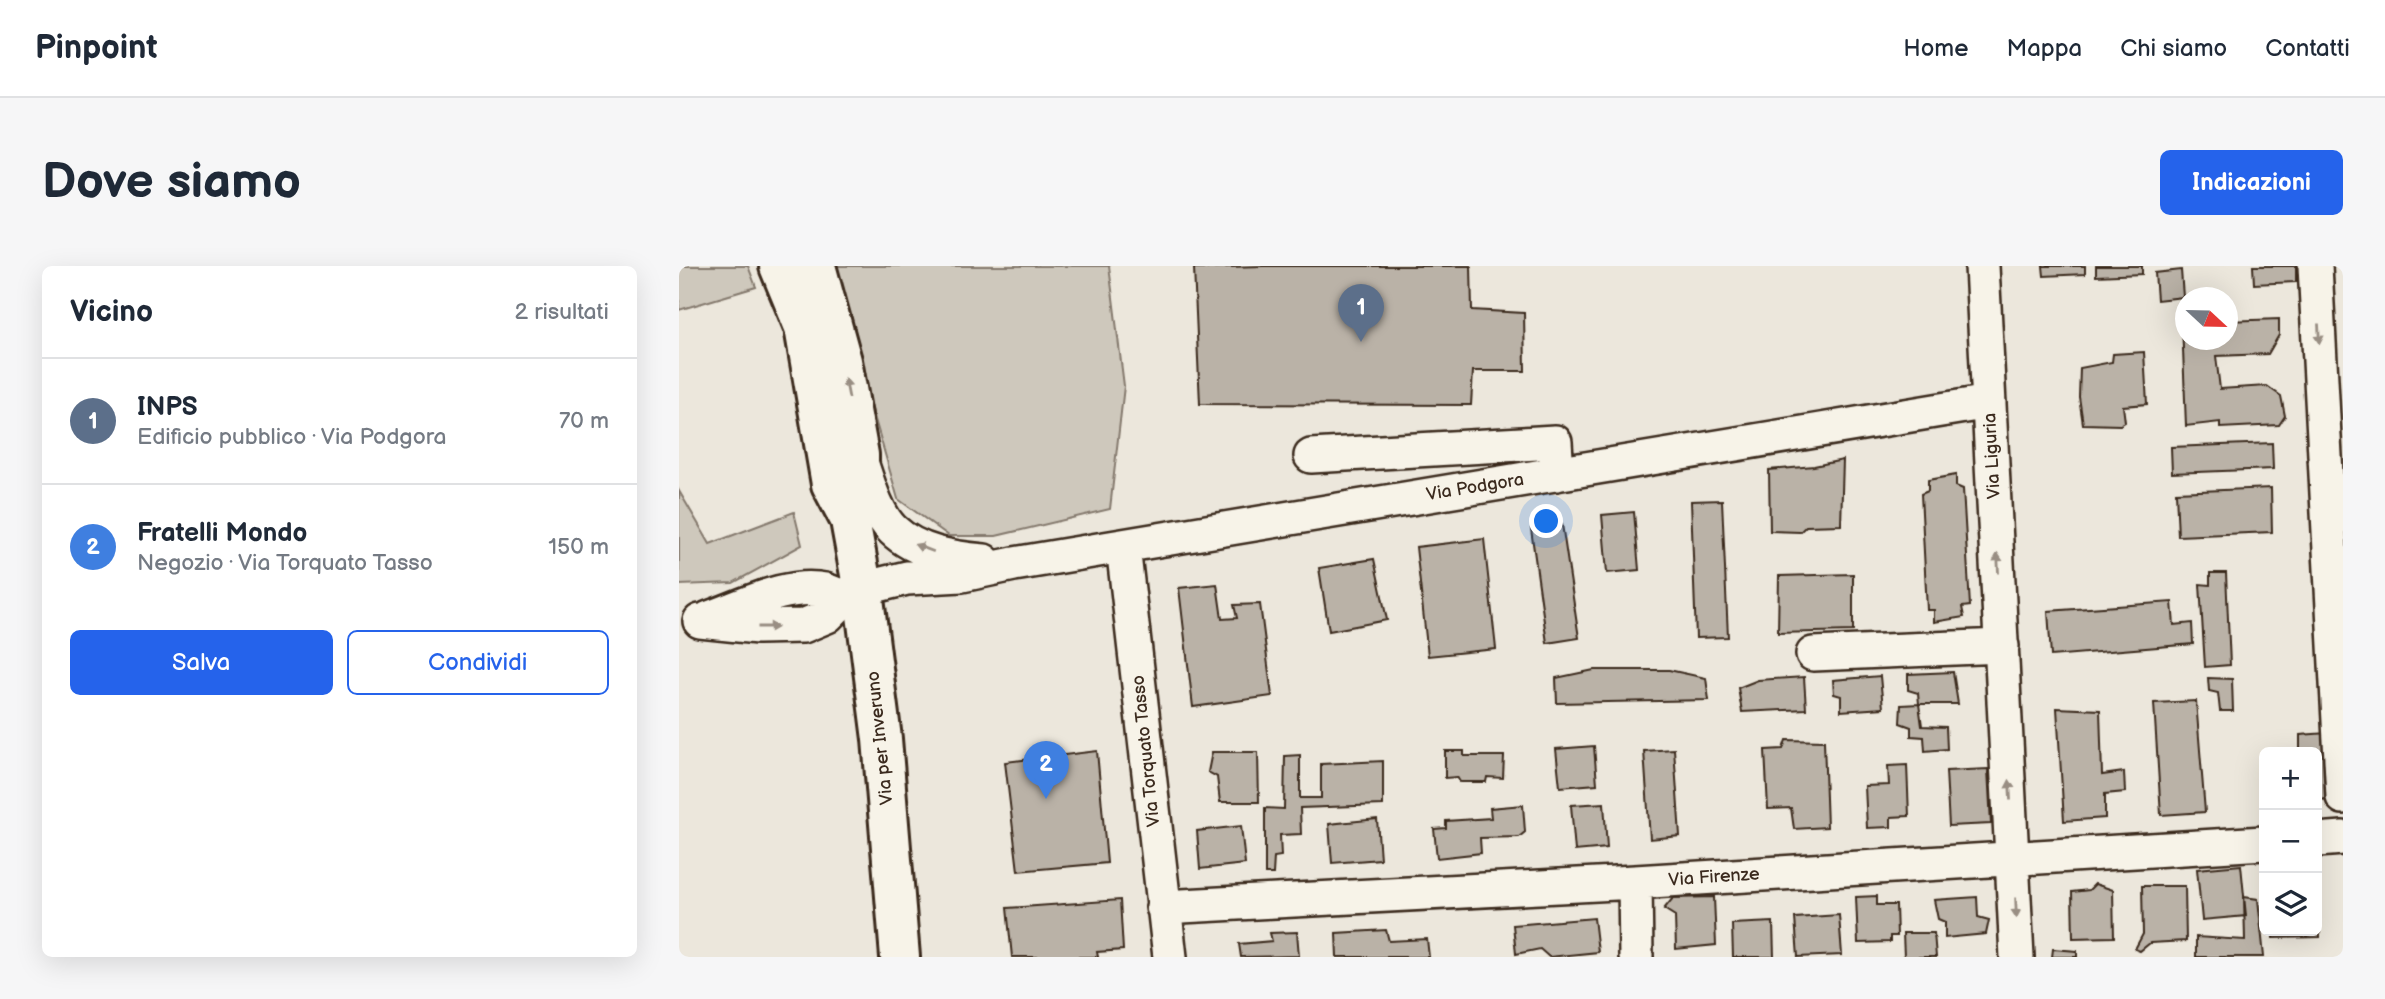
<!DOCTYPE html>
<html lang="it">
<head>
<meta charset="utf-8">
<style>
	body { margin:0; font-family:"Balsamiq Sans",sans-serif; background:#f6f6f7; color:#1f2937 }
	.controls { position:absolute; right:21px; bottom:21px; display:grid; overflow:hidden; border-radius:10px; box-shadow:0 7px 28px #0002 }
	.controls button { width:63px; height:63px; display:grid; place-items:center; padding:0; border:0; border-bottom:2px solid #e0e1e3; background:#fff; color:#1f2937; font:35px sans-serif }
	.compass { position:absolute; left:1496px; top:21px; width:63px; height:63px; border-radius:50%; background:#fff; box-shadow:0 7px 28px #0002; rotate:112deg }
	.you { position:absolute; left:868px; top:256px; width:24px; height:24px; margin:-18px; border:5px solid #fff; border-radius:50%; background:#1a73e8; box-shadow:0 0 0 10px #1a73e833 }
	.badge { display:grid; place-items:center; width:46px; height:46px; border-radius:50%; background:#2563eb; color:#fff; font-size:23px; font-weight:700 }
	.pin { position:absolute; translate:-50% -58px; filter:drop-shadow(0 2px 4px #0008) }
	.pin::after { content:''; position:absolute; top:37px; width:24px; height:21px; background:inherit; clip-path:polygon(0 0,100% 0,50% 100%) }
	.list { margin:0; padding:0; list-style:none }
	h2 { display:flex; justify-content:space-between; align-items:center; height:91px; margin:0; padding:0 28px; font-size:30px }
	h2 small { font-size:23px; font-weight:400; color:#747a83 }
	.list li { display:grid; grid-template-columns:46px 1fr auto; gap:21px; align-items:center; box-sizing:border-box; height:126px; padding:0 28px; border-top:2px solid #e0e1e3 }
	.list b { display:block; font-size:26px; white-space:nowrap }
	.list p { margin:0; font-size:23px; white-space:nowrap; color:#747a83 }
	.list em { font-size:23px; font-style:normal; color:#747a83 }
	.actions { display:flex; gap:14px; padding:21px 28px }
	.actions a { flex:1; padding:16px 0; border:2px solid #2563eb; border-radius:10px; text-align:center; font-size:24px; color:#2563eb }
	.actions .main { background:#2563eb; color:#fff }
	.icon { flex:none; width:38px; height:38px; fill:none; stroke:currentColor; stroke-width:2; stroke-linecap:round; stroke-linejoin:round }
	.map { position:relative; flex:none; width:1664px; height:691px; overflow:hidden; border-radius:10px }
	header { display:flex; align-items:center; gap:42px; box-sizing:border-box; height:98px; padding:0 35px; background:#fff; border-bottom:2px solid #e0e1e3 }
	header strong { font-size:33px }
	nav { display:flex; gap:38px; margin-inline-start:auto; font-size:24px }
	.intro { display:flex; align-items:center; justify-content:space-between; box-sizing:border-box; height:168px; padding:0 42px }
	h1 { margin:0; font-size:49px }
	.button { padding:18px 32px; border-radius:10px; background:#2563eb; color:#fff; font-size:24px; font-weight:700 }
	main { display:flex; gap:42px; padding:0 42px }
	aside { flex:1; background:#fff; border-radius:10px; box-shadow:0 7px 28px #0002 }
	.map>svg:first-child { display:block }
</style>
</head>
<body>
<header>
<strong>Pinpoint</strong>
<nav><a>Home</a><a>Mappa</a><a>Chi siamo</a><a>Contatti</a></nav>
</header>
<div class="intro"><h1>Dove siamo</h1><a class="button">Indicazioni</a></div>
<main>
<aside>
<h2>Vicino<small>2 risultati</small></h2>
<ul class="list">
<li><span class="badge" style="background:#5c6f8a">1</span><div><b>INPS</b><p>Edificio pubblico · Via Podgora</p></div><em>70 m</em></li>
<li><span class="badge" style="background:#3f7fe0">2</span><div><b>Fratelli Mondo</b><p>Negozio · Via Torquato Tasso</p></div><em>150 m</em></li>
</ul>
<div class="actions"><a class="main">Salva</a><a>Condividi</a></div>
</aside>
<div class="map">
<svg width="1664" height="691" viewBox="0 0 1664 691">
	<rect width="100%" height="100%" fill="#ece7dc"/>
	<filter id="ink" filterUnits="userSpaceOnUse"><feTurbulence type="fractalNoise" baseFrequency=".0143" numOctaves="2"/><feDisplacementMap in="SourceGraphic" scale="14" xChannelSelector="R" yChannelSelector="G"/><feConvolveMatrix kernelMatrix="1 2 1 2 8 2 1 2 1" color-interpolation-filters="sRGB"/></filter>
	<g filter="url(#ink)">
		<!-- green -->
		<path fill="#cec8bc" stroke="#84796d" stroke-width="2" d="M0,0H69L77,21L0,44Z
			M157,0H430L445,120L431,243L317,270H270L219,233L186,119Z
			M0,225L31,278L115,246L123,279L54,317L0,319Z"/>
		<!-- building -->
		<path fill="#bab2a7" stroke="#3b2a1e" stroke-width="2" d="M584,0H792L793,44L845,47L846,105H794L792,139L521,138L515,2Z
			M1364,0H1406V8L1365,10Z
			M1417,0H1463V8L1417,10Z
			M1574,0H1617V16L1575,18Z
			M1502,4L1504,31L1478,34L1476,7Z
			M1600,53V69L1589,88L1537,90L1541,123L1588,120L1602,130L1606,150L1600,159L1541,162V156L1507,160L1503,57L1506,56V74H1548V55Z
			M1465,86L1468,138L1444,140L1446,156L1441,159L1404,158L1400,131L1401,102L1433,96L1434,88Z
			M1593,177L1594,203L1493,207L1492,181Z
			M1164,194L1162,259L1127,260L1121,266L1091,265L1090,204L1135,200Z
			M1277,209V220L1284,223L1291,340L1283,341L1285,351L1255,356V344H1248L1242,228L1249,225V214Z
			M1592,222L1593,266L1499,270L1497,226Z
			M1043,234L1049,371L1017,372L1012,235Z
			M955,246L960,304L928,307L923,249Z
			M883,258L900,372L868,377L852,263Z
			M805,273L817,383L749,390L737,281Z
			M695,293L708,354L650,365L640,302Z
			M1531,307H1547L1551,399L1526,401L1521,318L1531,319Z
			M1174,308V365L1099,367L1100,310Z
			M538,318L543,353L558,352L555,339L581,338L593,430L514,441L500,322Z
			M1493,336L1495,359L1513,357L1514,378L1372,390L1369,345Z
			M915,404H990L1027,412L1030,434L878,437L877,412Z
			M1274,406L1279,438H1240L1239,427L1229,424V408Z
			M1201,410L1204,442L1162,445V430L1155,428L1154,414Z
			M1125,411L1127,443L1063,446L1059,422L1079,414Z
			M1529,412L1553,413L1554,445H1541L1539,427L1530,425Z
			M1517,435L1526,546L1482,549L1475,437Z
			M1240,438L1243,460L1267,461L1268,483L1246,485L1245,471L1232,470V461L1221,457L1222,439Z
			M1378,442L1421,444L1423,509L1445,506L1446,526L1426,528V552L1385,555Z
			M1648,467L1652,533L1638,534V486H1621V469Z
			M1107,474L1145,475L1148,561L1115,563L1112,542L1089,543L1086,484L1104,483Z
			M915,480L918,518L881,521L877,483Z
			M995,483L1001,570L971,573L965,485Z
			M418,485L428,597L339,605L326,496Z
			M766,485H785V490H825L824,512L808,511L807,516H781L778,511L766,512Z
			M533,486H579L580,536H541L538,511L529,506Z
			M621,489V532H642V498L704,495V539L621,542L622,568L601,569L602,590L595,591L594,608H586V542L605,543L606,490Z
			M1228,499L1230,550L1212,551V561L1188,562L1186,520L1210,519L1209,500Z
			M1309,503L1312,558L1270,560L1267,505Z
			M925,537L928,582L896,585L892,539Z
			M844,539L846,566L840,571L801,572L802,587L758,592L755,563L767,562V555L812,552L811,542Z
			M698,553L701,593L653,597L650,558Z
			M562,560L566,598L521,603L518,565Z
			M1562,599L1567,650L1523,654L1518,603Z
			M1638,612H1640L1641,671L1594,672V665H1638Z
			M1416,618L1434,624L1435,671L1394,672L1393,626L1410,624Z
			M1463,620H1506L1507,675L1471,677L1461,685L1456,683L1464,668Z
			M1198,630V639H1217L1218,670H1211V676L1179,677L1177,631Z
			M1035,631L1037,679L997,683L996,650L985,643L994,632Z
			M1298,631L1299,651L1310,654L1307,668L1266,672V656L1259,653L1255,634Z
			M1565,631L1579,633L1585,691H1517V671L1566,674Z
			M441,634L444,684L418,686L419,691H333L328,642Z
			M1160,649L1163,689L1119,691L1116,652Z
			M915,652L919,686L870,691L861,683L837,688L834,659Z
			M1094,656L1095,691H1054L1053,658Z
			M707,664L710,675L748,673L750,691H658L657,667Z
			M618,666L620,690L562,691L560,678L593,675L591,667Z
			M1224,667H1255L1257,691H1225Z
			M1374,683L1398,685V691H1373Z"/>
		<g fill="none" stroke-linecap="round" stroke-linejoin="round">
			<defs>
				<path id="minor" d="M1303,0L1338,691
					M1636,0L1664,531
					M632,190L876,176L878,208
					M182,196C189,217 198,249 214,264C238,287 274,292 305,295
					M444,280L491,691
					M30,352C65,340 108,316 146,324C153,326 160,330 166,332
					M21,355L79,361L124,360L148,350L166,332L199,319L228,312L283,309L335,298L1310,136
					M1134,388L1323,380
					M1638,574L1664,572
					M956,616L957,691
					M484,641L956,616L1585,577"/>
				<path id="major" d="M100,0L125,61L152,218L171,254L184,325L203,473L221,691
					M137,0L163,95L180,189V234L171,254"/>
			</defs>
			<!-- minor casing -->
			<use href="#minor" stroke="#3b2a1e" stroke-width="38"/>
			<!-- major casing -->
			<use href="#major" stroke="#3b2a1e" stroke-width="44"/>
			<!-- minor -->
			<use href="#minor" stroke="#f7f3e8" stroke-width="33"/>
			<!-- major -->
			<use href="#major" stroke="#f7f3e8" stroke-width="38"/>
		</g>
		<!-- one-way arrows -->
		<defs><path id="oneway-solid" d="M-6-.8H1V-3.2L6.5 0L1 3.2V.8H-6Z" transform="scale(1.75)"/></defs>
		<g fill="#998e83">
			<use href="#oneway-solid" transform="translate(1640 68) rotate(87)"/>
			<use href="#oneway-solid" transform="translate(168 122) rotate(-101)"/>
			<use href="#oneway-solid" transform="translate(245 282) rotate(-159)"/>
			<use href="#oneway-solid" transform="translate(1319 297) rotate(-93)"/>
			<use href="#oneway-solid" transform="translate(89 361)"/>
			<use href="#oneway-solid" transform="translate(1331 524) rotate(-93)"/>
			<use href="#oneway-solid" transform="translate(1337 642) rotate(88)"/>
		</g>
	</g>
	<g text-anchor="middle" dominant-baseline="central" stroke-width="6" stroke-linejoin="round" paint-order="stroke">
		<!-- street labels -->
		<g font-size="18" fill="#3b2a1e" stroke="#f7f3e8">
			<text transform="translate(1313 190) rotate(-93)">Via Liguria</text>
			<text transform="translate(796 221) rotate(-9)">Via Podgora</text>
			<text transform="translate(201 472) rotate(-96)">Via per Inveruno</text>
			<text transform="translate(467 485) rotate(-96)">Via Torquato Tasso</text>
			<text transform="translate(1035 611) rotate(-4)">Via Firenze</text>
		</g>
	</g>
</svg>
<div class="controls">
<button>+</button>
<button>−</button>
<button><svg class="icon" aria-label="layers" viewBox="0 0 24 24"><path d="M12 4l9 5-9 5-9-5zM3 14l9 5 9-5"/></svg></button>
</div>
<svg class="compass" viewBox="-18 -18 36 36"><path d="M0-13l5 13h-10z" fill="#e53935"/><path d="M0 13l5-13h-10z" fill="#747a83"/></svg>
<div class="you"></div>
<div class="pin badge" style="left:682px;top:76px;background:#5c6f8a">1</div>
<div class="pin badge" style="left:367px;top:533px;background:#3f7fe0">2</div>
</div>
</main>
</body>
</html>
